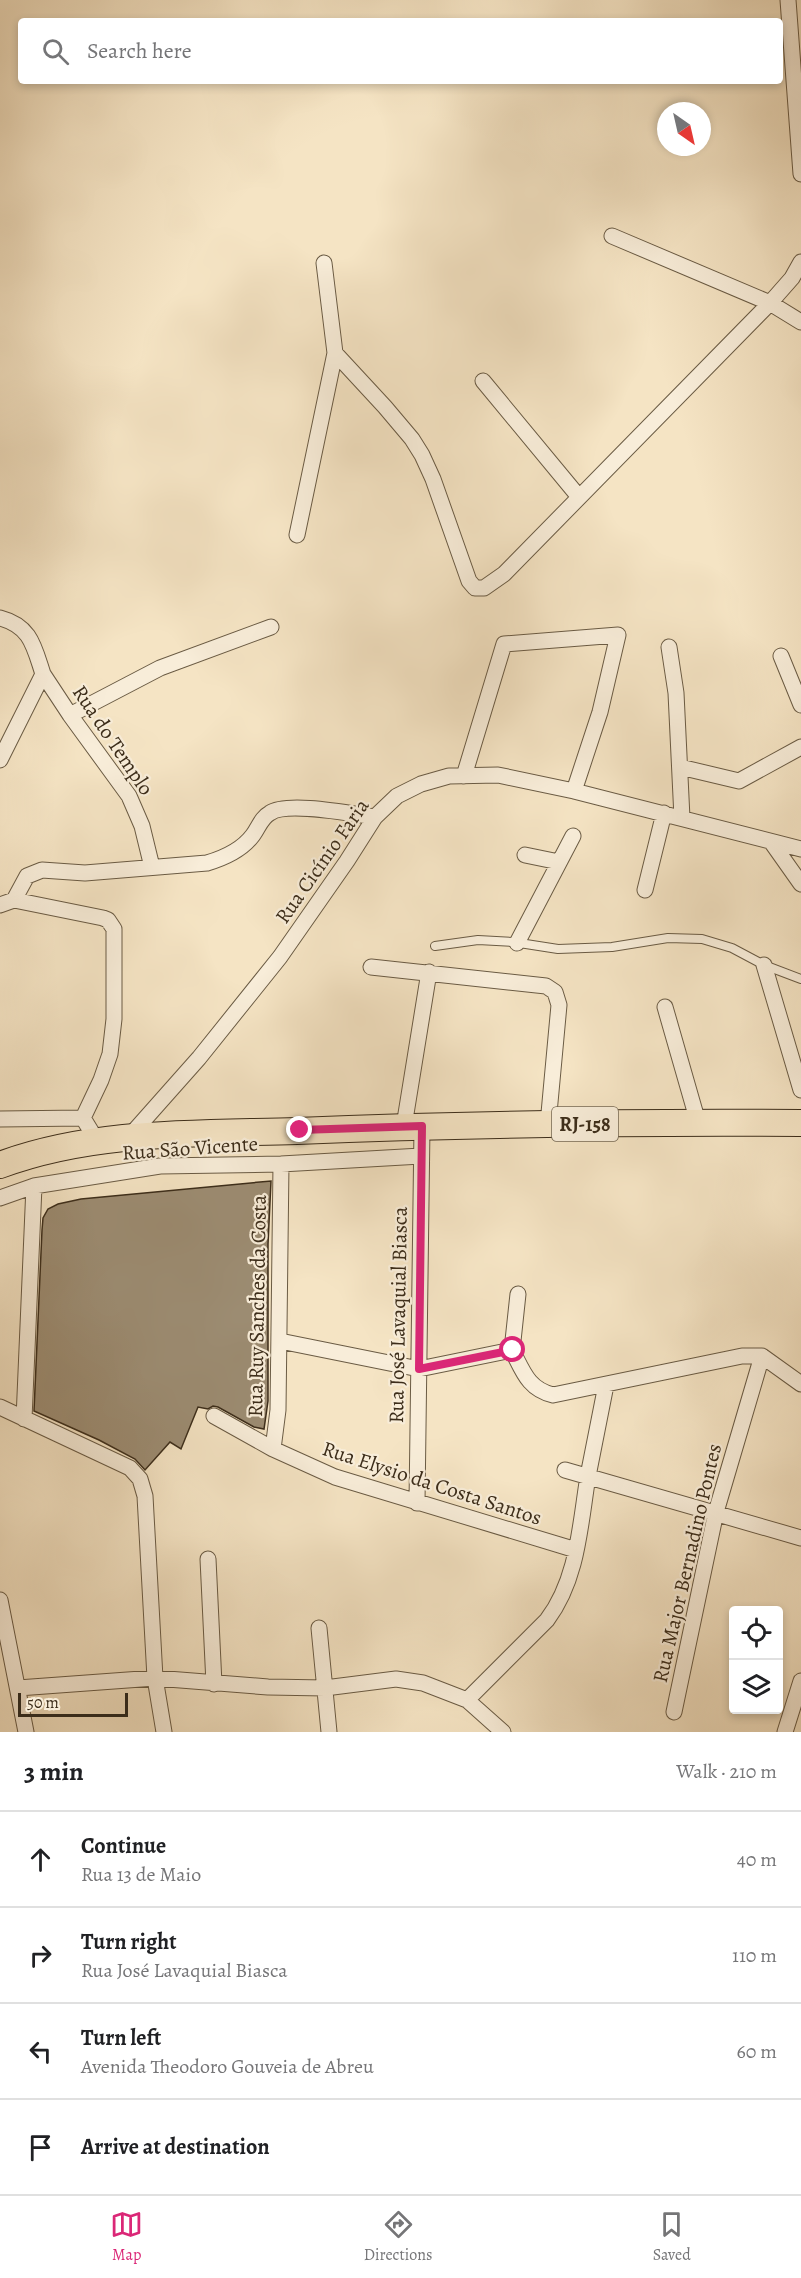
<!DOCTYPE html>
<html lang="en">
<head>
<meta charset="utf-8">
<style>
	body { margin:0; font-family:Alegreya,serif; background:#f6f6f6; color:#202124 }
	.controls { position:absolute; right:18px; bottom:18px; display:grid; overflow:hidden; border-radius:6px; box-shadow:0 3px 9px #0003 }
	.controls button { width:54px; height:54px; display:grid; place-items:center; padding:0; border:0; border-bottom:2px solid #e0e0e0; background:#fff; color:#202124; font:30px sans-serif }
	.compass { position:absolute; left:657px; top:102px; width:54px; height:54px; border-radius:50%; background:#fff; box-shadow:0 3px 9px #0003; rotate:146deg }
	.scale { position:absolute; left:18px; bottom:15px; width:110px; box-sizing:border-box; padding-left:6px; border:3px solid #3c2d1a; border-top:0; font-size:16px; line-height:21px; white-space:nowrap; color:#3c2d1a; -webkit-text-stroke:4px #f8edd9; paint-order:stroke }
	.stop { position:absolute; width:18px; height:18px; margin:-14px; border:4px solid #db2777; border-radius:50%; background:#fff }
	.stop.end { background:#db2777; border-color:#fff; box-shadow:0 2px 6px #0008 }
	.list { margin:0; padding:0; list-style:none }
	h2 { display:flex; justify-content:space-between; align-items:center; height:78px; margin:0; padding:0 24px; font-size:26px }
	h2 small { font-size:20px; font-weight:400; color:#757577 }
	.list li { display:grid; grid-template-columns:39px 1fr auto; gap:18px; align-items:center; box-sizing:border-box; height:96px; padding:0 24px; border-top:2px solid #e0e0e0 }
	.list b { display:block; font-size:22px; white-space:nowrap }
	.list p { margin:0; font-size:20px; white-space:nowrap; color:#757577 }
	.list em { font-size:20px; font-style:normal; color:#757577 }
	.icon { flex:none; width:33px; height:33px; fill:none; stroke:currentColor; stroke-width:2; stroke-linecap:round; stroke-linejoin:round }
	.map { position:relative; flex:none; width:801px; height:1732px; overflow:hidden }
	.search { position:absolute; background:#fff; box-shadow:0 3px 9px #0003; left:18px; right:18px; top:18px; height:66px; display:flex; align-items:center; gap:15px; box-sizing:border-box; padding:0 21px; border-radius:6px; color:#757577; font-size:22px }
	.sheet { height:462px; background:#fff }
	nav { display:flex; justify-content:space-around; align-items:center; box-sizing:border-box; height:84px; border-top:2px solid #e0e0e0; background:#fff; font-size:16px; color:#757577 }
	nav a { display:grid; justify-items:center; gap:3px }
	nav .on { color:#db2777 }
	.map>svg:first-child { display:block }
</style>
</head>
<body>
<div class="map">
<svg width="801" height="1732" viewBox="0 0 801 1732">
	<rect width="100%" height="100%" fill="#f5e4c4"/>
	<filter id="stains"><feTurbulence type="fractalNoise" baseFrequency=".00333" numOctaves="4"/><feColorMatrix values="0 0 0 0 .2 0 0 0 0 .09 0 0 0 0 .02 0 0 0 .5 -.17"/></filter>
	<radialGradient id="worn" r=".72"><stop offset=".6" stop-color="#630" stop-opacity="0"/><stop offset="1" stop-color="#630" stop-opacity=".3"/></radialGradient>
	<!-- building -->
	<path fill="#9c8c72" stroke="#3c2d1a" stroke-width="1.5" d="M271,1181L268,1244V1401L264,1429L254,1427L218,1407L213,1406L208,1409L198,1407L181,1449L170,1442L145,1470L135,1459L99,1440L34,1411L42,1230L43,1218L48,1209L58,1204L81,1199Z"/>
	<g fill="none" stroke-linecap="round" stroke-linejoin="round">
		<defs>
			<path id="service" d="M435,946L478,940L513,942L558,949L612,947L668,938L702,939L732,948L764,965L801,979"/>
			<path id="minor" d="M788,0L801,174
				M612,236L770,303L801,322
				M335,353L385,407L412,439L422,455L433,479L469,581L475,588H484L504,574L770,303L792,278L801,262
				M483,381L579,497
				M297,535L335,353L324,263
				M0,618C31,626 34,647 43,674L0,760
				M669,647L676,693L682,818
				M781,656L801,705
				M43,674L70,715L129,796L142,826L152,867
				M70,715L160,668L271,627
				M680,767L739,781L801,747
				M464,776L504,644L618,635L600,712L574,791
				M772,843L801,884
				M525,855L559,862
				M645,890L664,813
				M14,900L27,876L42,870L85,873L207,863C224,858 242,850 253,835C259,827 261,818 270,813C287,801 352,814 375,817
				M0,905L14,900L103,918L108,920L114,929V1019L110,1054L101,1080L83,1118
				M517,943L573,836
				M764,965L801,1090
				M371,967L546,986L555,992L559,1005L548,1124
				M665,1007L698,1122
				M0,1119L83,1118L97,1141
				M404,1126L429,972
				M128,1138L199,1058L280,957L347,861L375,817L397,796L421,784L449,776L498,775L574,791L801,849
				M0,1198L34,1186L160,1166L281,1164L421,1156
				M280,1341L419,1369L512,1350
				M512,1350C523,1371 528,1389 553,1395L742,1356H762L801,1384
				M512,1350L518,1294
				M0,1407L130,1468L140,1479L145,1496L155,1678L164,1732
				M214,1416L273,1449L335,1477L576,1550
				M24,1419L34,1186
				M273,1449L278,1410L281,1164
				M565,1470L801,1538
				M417,1503L422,1127
				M208,1559L214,1684
				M0,1600L26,1732
				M319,1628L329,1732
				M18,1688L155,1678L268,1687L325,1688L396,1679L423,1683L467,1700L503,1732
				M467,1700L547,1620C578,1579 580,1525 588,1476C594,1445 600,1415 606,1385
				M674,1712L716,1512L762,1356
				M785,1732L801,1681"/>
			<path id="primary" d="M0,1165C94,1130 198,1134 297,1131C464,1124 633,1122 801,1123"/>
		</defs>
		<!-- service casing -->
		<use href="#service" stroke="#6a5b44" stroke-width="10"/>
		<!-- minor casing -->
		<use href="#minor" stroke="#6a5b44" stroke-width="17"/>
		<!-- primary casing -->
		<use href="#primary" stroke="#3c2d1a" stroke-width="28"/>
		<!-- service -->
		<use href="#service" stroke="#f8edd9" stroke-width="8"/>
		<!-- minor -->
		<use href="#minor" stroke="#f8edd9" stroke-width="15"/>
		<!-- primary -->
		<use href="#primary" stroke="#f5e4c4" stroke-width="26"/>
	</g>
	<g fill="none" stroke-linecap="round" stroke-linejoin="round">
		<!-- route -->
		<path stroke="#db2777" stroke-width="8" d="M300,1130L422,1126L419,1369L513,1350"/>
	</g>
	<g text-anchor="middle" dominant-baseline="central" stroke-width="4.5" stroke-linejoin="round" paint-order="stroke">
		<!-- shield labels -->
		<rect fill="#f8edd9" stroke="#746753" stroke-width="1.5" x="552" y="1107" width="66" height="34" rx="4.5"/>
		<g font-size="20" font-weight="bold" fill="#3c2d1a">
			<text x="585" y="1124">RJ-158</text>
		</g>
		<!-- street labels -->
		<g font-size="21" fill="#3c2d1a" stroke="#f8edd9">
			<text transform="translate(113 740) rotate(56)">Rua do Templo</text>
			<text transform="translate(322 861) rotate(-55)">Rua Cicínio Faria</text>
			<text transform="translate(190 1148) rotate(-4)">Rua São Vicente</text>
			<text transform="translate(257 1306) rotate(-89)">Rua Ruy Sanches da Costa</text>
			<text transform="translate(398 1315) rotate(-89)">Rua José Lavaquial Biasca</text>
			<text transform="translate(432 1483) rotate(18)">Rua Elysio da Costa Santos</text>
			<text transform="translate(687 1563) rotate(-77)">Rua Major Bernadino Pontes</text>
		</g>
	</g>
	<rect width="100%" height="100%" filter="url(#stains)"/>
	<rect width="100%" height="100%" fill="url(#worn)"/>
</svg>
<div class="controls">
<button><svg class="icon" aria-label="locate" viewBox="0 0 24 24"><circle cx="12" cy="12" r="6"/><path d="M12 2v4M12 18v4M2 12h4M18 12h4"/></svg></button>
<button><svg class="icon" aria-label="layers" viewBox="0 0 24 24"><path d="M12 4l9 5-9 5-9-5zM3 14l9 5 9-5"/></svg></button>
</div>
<svg class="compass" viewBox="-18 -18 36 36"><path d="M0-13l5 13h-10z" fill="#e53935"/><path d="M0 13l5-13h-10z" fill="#757577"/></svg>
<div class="scale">50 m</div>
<div class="stop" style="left:513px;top:1350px"></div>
<div class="stop end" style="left:300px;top:1130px"></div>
<div class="search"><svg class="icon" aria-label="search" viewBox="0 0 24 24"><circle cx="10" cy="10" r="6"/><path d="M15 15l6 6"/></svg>Search here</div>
</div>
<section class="sheet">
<h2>3 min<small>Walk · 210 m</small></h2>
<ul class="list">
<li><svg class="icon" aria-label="ahead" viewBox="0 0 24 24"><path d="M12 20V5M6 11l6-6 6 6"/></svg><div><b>Continue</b><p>Rua 13 de Maio</p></div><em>40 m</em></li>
<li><svg class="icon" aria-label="right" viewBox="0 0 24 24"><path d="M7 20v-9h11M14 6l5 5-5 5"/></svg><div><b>Turn right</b><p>Rua José Lavaquial Biasca</p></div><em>110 m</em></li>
<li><svg class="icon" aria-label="left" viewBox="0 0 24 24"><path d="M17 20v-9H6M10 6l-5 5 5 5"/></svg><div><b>Turn left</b><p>Avenida Theodoro Gouveia de Abreu</p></div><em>60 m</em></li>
<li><svg class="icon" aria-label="arrive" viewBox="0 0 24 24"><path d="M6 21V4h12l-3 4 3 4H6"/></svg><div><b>Arrive at destination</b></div></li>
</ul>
</section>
<nav>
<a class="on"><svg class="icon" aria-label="map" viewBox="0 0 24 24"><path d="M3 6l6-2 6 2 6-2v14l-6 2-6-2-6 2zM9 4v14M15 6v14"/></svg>Map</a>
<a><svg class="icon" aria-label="directions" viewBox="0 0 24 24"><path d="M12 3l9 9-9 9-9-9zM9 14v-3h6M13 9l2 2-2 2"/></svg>Directions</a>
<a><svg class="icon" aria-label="saved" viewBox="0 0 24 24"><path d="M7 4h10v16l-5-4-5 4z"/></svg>Saved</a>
</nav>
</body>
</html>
